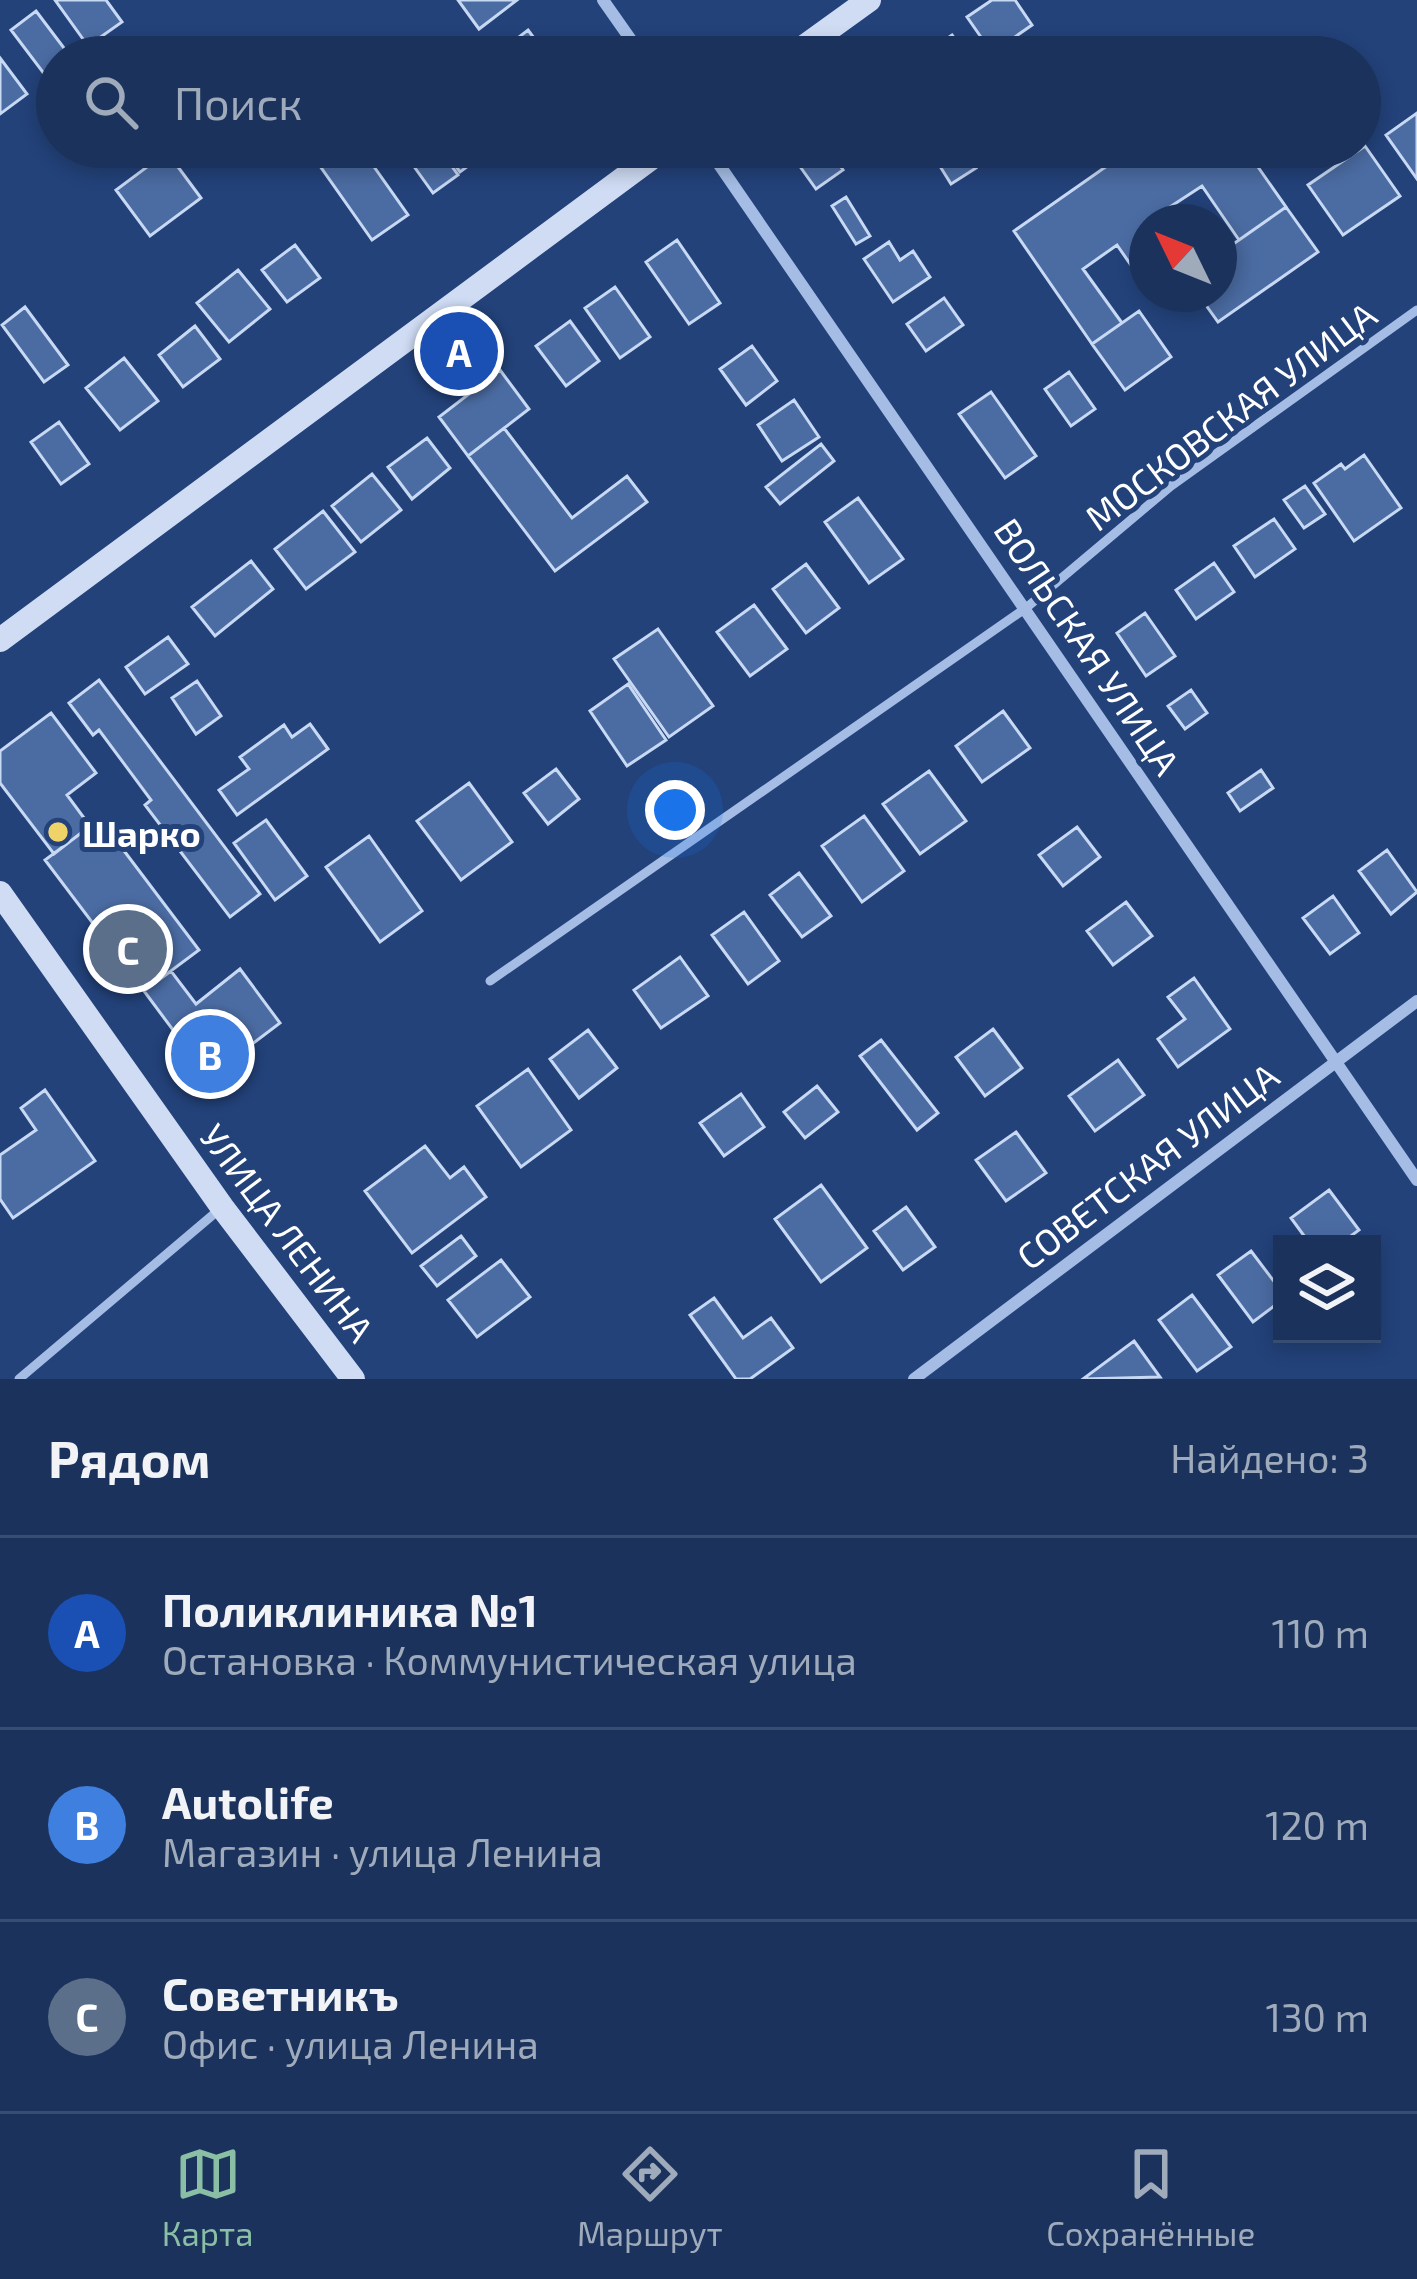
<!DOCTYPE html>
<html lang="ru">
<head>
<meta charset="utf-8">
<style>
	body { margin:0; font-family:"Exo 2",sans-serif; background:#233a62; color:#f1f3f6 }
	.controls { position:absolute; right:36px; bottom:36px; display:grid; overflow:hidden; border-radius:0px; box-shadow:0 6px 18px #0003 }
	.controls button { width:108px; height:108px; display:grid; place-items:center; padding:0; border:0; border-bottom:3px solid #384d72; background:#1a325c; color:#f1f3f6; font:60px sans-serif }
	.compass { position:absolute; left:1129px; top:204px; width:108px; height:108px; border-radius:50%; background:#1a325c; box-shadow:0 6px 18px #0003; rotate:313deg }
	.you { position:absolute; left:675px; top:810px; width:42px; height:42px; margin:-30px; border:9px solid #fff; border-radius:50%; background:#1a73e8; box-shadow:0 0 0 18px #1a73e833 }
	.badge { display:grid; place-items:center; width:78px; height:78px; border-radius:50%; background:#8abfa5; color:#fff; font-size:39px; font-weight:700 }
	.pin { position:absolute; translate:-50% -50%; border:6px solid #fff; box-shadow:0 3px 12px #0006 }
	.list { margin:0; padding:0; list-style:none }
	h2 { display:flex; justify-content:space-between; align-items:center; height:156px; margin:0; padding:0 48px; font-size:51px }
	h2 small { font-size:39px; font-weight:400; color:#9faabb }
	.list li { display:grid; grid-template-columns:78px 1fr auto; gap:36px; align-items:center; box-sizing:border-box; height:192px; padding:0 48px; border-top:3px solid #384d72 }
	.list b { display:block; font-size:45px; white-space:nowrap }
	.list p { margin:0; font-size:39px; white-space:nowrap; color:#9faabb }
	.list em { font-size:39px; font-style:normal; color:#9faabb }
	.icon { flex:none; width:66px; height:66px; fill:none; stroke:currentColor; stroke-width:2; stroke-linecap:round; stroke-linejoin:round }
	.map { position:relative; flex:none; width:1417px; height:1379px; overflow:hidden }
	.search { position:absolute; background:#1a325c; box-shadow:0 6px 18px #0003; left:36px; right:36px; top:36px; height:132px; display:flex; align-items:center; gap:30px; box-sizing:border-box; padding:0 42px; border-radius:66px; color:#9faabb; font-size:45px }
	.sheet { height:732px; background:#1a325c }
	nav { display:flex; justify-content:space-around; align-items:center; box-sizing:border-box; height:168px; border-top:3px solid #384d72; background:#1a325c; font-size:33px; color:#9faabb }
	nav a { display:grid; justify-items:center; gap:6px }
	nav .on { color:#8abfa5 }
	.map>svg:first-child { display:block }
</style>
</head>
<body>
<div class="map">
<svg width="1417" height="1379" viewBox="0 0 1417 1379">
	<rect width="100%" height="100%" fill="#23427a"/>
	<!-- building -->
	<path fill="#4b6ca3" stroke="#c8d9f4" stroke-width="3" d="M55,0H106L122,22L88,46Z
		M458,0H517L479,29Z
		M992,0H1015L1032,25L992,53L967,17Z
		M36,11L70,56L57,57V66L45,75L11,30Z
		M528,30L548,57H493Z
		M952,35L968,57H920Z
		M0,58L27,94L0,114Z
		M1417,113V179L1386,135Z
		M1365,146L1400,196L1343,235L1308,185Z
		M347,147H360L408,215L372,240L320,166Z
		M400,147H438L458,175L433,193Z
		M442,147H488L490,150L460,172Z
		M794,147H827L843,170L816,189L789,151Z
		M928,147H963L976,168L951,184Z
		M1134,147H1244L1286,207L1239,240L1202,186L1147,222L1142,227L1147,234V282L1144,284L1117,245L1083,269L1122,323L1092,344L1014,231Z
		M167,152L201,198L150,236L116,190Z
		M846,197L870,236L856,244L832,206Z
		M1286,207L1318,252L1218,322L1198,294H1219V254Z
		M677,240L720,303L689,324L646,262Z
		M889,242L900,260L913,251L930,277L893,302L864,259Z
		M295,245L320,278L287,302L262,270Z
		M238,270L270,309L229,342L197,303Z
		M615,287L650,337L620,358L585,308Z
		M944,298L963,325L926,351L907,324Z
		M25,307L68,365L44,382L2,325Z
		M1139,311L1171,357L1125,390L1092,344Z
		M570,321L599,361L566,386L536,346Z
		M195,326L220,359L183,387L159,355Z
		M752,346L777,381L746,405L720,369Z
		M124,358L158,401L120,430L86,388Z
		M500,370L529,409L468,456L439,417Z
		M1069,372L1095,409L1071,426L1045,389Z
		M991,392L1036,456L1005,478L959,414Z
		M794,400L819,437L782,461L758,425Z
		M59,422L89,464L61,484L31,442Z
		M504,428L572,518L627,476L647,502L555,571L468,456Z
		M427,438L450,468L412,499L388,467Z
		M821,444L834,461L780,504L766,487Z
		M1364,455L1401,508L1354,541L1314,483L1341,464L1345,469Z
		M372,474L401,510L361,542L332,506Z
		M1305,486L1325,514L1304,528L1284,500Z
		M858,498L903,559L869,583L825,522Z
		M323,511L355,552L306,589L275,549Z
		M1274,519L1295,549L1255,577L1234,546Z
		M251,561L273,589L215,636L192,607Z
		M1214,563L1234,592L1196,619L1176,590Z
		M806,564L839,608L806,633L773,589Z
		M754,605L787,649L750,676L717,632Z
		M1145,613L1175,656L1146,676L1117,633Z
		M658,629L713,706L669,737L614,659Z
		M168,637L188,664L145,694L126,667Z
		M99,680L260,894L230,917L145,805L151,800L99,730L93,735L69,703Z
		M197,681L221,716L196,734L172,698Z
		M628,684L666,740L627,766L590,711Z
		M1191,690L1207,713L1185,729L1168,706Z
		M1003,711L1030,748L982,782L956,746Z
		M51,713L96,773L67,795L90,826L54,854L0,783V751Z
		M310,724L328,749L237,815L219,790L249,769L240,757L284,725L292,737Z
		M556,769L579,799L548,824L524,793Z
		M1261,770L1273,788L1240,811L1228,793Z
		M929,771L966,821L920,854L883,804Z
		M469,783L512,842L461,880L417,821Z
		M864,816L904,871L862,902L822,846Z
		M100,819L199,950L144,991L45,860Z
		M266,820L307,876L275,900L234,843Z
		M1077,827L1100,857L1063,886L1039,855Z
		M369,836L422,911L380,942L326,867Z
		M1387,850L1417,892L1391,914L1359,871Z
		M799,873L831,916L802,937L770,895Z
		M1333,896L1359,933L1330,954L1303,918Z
		M1126,902L1152,936L1113,965L1087,931Z
		M744,912L779,961L748,984L712,935Z
		M680,957L708,996L661,1028L634,990Z
		M240,969L280,1023L208,1077L144,991L171,971L196,1004Z
		M1194,978L1230,1029L1178,1067L1158,1039L1185,1019L1168,997Z
		M993,1029L1022,1068L985,1096L956,1057Z
		M588,1030L617,1068L579,1098L550,1059Z
		M881,1040L938,1113L917,1130L860,1056Z
		M1118,1060L1144,1095L1095,1131L1069,1096Z
		M528,1069L571,1130L521,1167L477,1106Z
		M817,1086L838,1112L805,1138L784,1112Z
		M45,1090L95,1161L13,1218L0,1199V1155L36,1130L21,1108Z
		M741,1094L764,1127L724,1156L700,1123Z
		M1016,1132L1046,1173L1006,1201L976,1160Z
		M425,1146L450,1178L464,1167L486,1197L412,1253L365,1191Z
		M821,1185L867,1248L821,1282L775,1219Z
		M1329,1190L1359,1230L1340,1244H1310L1291,1218Z
		M906,1207L935,1247L903,1270L874,1231Z
		M461,1236L476,1256L437,1286L421,1266Z
		M1251,1251L1282,1292V1300L1253,1322L1218,1275Z
		M501,1260L530,1297L477,1337L448,1300Z
		M1192,1295L1231,1347L1197,1371L1159,1320Z
		M714,1298L743,1338L771,1318L793,1348L750,1379H736L690,1315Z
		M1134,1341L1160,1377L1083,1379Z"/>
	<g fill="none" stroke-linecap="round" stroke-linejoin="round">
		<!-- service -->
		<path stroke="#a5bde5" stroke-width="9" d="M490,981L1026,608L1171,486L1417,310
			M19,1379L221,1208"/>
		<!-- minor -->
		<path stroke="#a5bde5" stroke-width="12" d="M603,0L643,57
			M707,147L1417,1180
			M914,1379L1417,1001"/>
		<!-- secondary -->
		<path stroke="#cfdcf4" stroke-width="24" d="M790,57L869,0
			M0,640L666,147
			M0,893L222,1207L353,1379"/>
	</g>
	<!-- markers -->
	<circle fill="#f0d368" stroke="#23427a" stroke-width="4.5" cx="58" cy="832" r="12"/>
	<g text-anchor="middle" dominant-baseline="central" stroke-width="10" stroke-linejoin="round" paint-order="stroke">
		<!-- street labels -->
		<g font-size="36" fill="#fff" stroke="#23427a">
			<text transform="translate(1230 415) rotate(-37)">МОСКОВСКАЯ УЛИЦА</text>
			<text transform="translate(1088 646) rotate(56)">ВОЛЬСКАЯ УЛИЦА</text>
			<text transform="translate(1147 1165) rotate(-37)">СОВЕТСКАЯ УЛИЦА</text>
			<text transform="translate(288 1232) rotate(53)">УЛИЦА ЛЕНИНА</text>
		</g>
		<!-- poi labels -->
		<g font-size="36" font-weight="bold" fill="#fff" stroke="#23427a" text-anchor="start">
			<text x="82" y="832">Шарко</text>
		</g>
	</g>
</svg>
<div class="controls">
<button><svg class="icon" aria-label="layers" viewBox="0 0 24 24"><path d="M12 4l9 5-9 5-9-5zM3 14l9 5 9-5"/></svg></button>
</div>
<svg class="compass" viewBox="-18 -18 36 36"><path d="M0-13l5 13h-10z" fill="#e53935"/><path d="M0 13l5-13h-10z" fill="#9faabb"/></svg>
<div class="you"></div>
<div class="pin badge" style="left:459px;top:351px;background:#1a4fb4">A</div>
<div class="pin badge" style="left:210px;top:1054px;background:#3f7fe0">B</div>
<div class="pin badge" style="left:128px;top:949px;background:#5c6f8a">C</div>
<div class="search"><svg class="icon" aria-label="search" viewBox="0 0 24 24"><circle cx="10" cy="10" r="6"/><path d="M15 15l6 6"/></svg>Поиск</div>
</div>
<section class="sheet">
<h2>Рядом<small>Найдено: 3</small></h2>
<ul class="list">
<li><span class="badge" style="background:#1a4fb4">A</span><div><b>Поликлиника №1</b><p>Остановка · Коммунистическая улица</p></div><em>110 m</em></li>
<li><span class="badge" style="background:#3f7fe0">B</span><div><b>Autolife</b><p>Магазин · улица Ленина</p></div><em>120 m</em></li>
<li><span class="badge" style="background:#5c6f8a">C</span><div><b>Советникъ</b><p>Офис · улица Ленина</p></div><em>130 m</em></li>
</ul>
</section>
<nav>
<a class="on"><svg class="icon" aria-label="map" viewBox="0 0 24 24"><path d="M3 6l6-2 6 2 6-2v14l-6 2-6-2-6 2zM9 4v14M15 6v14"/></svg>Карта</a>
<a><svg class="icon" aria-label="directions" viewBox="0 0 24 24"><path d="M12 3l9 9-9 9-9-9zM9 14v-3h6M13 9l2 2-2 2"/></svg>Маршрут</a>
<a><svg class="icon" aria-label="saved" viewBox="0 0 24 24"><path d="M7 4h10v16l-5-4-5 4z"/></svg>Сохранённые</a>
</nav>
</body>
</html>
